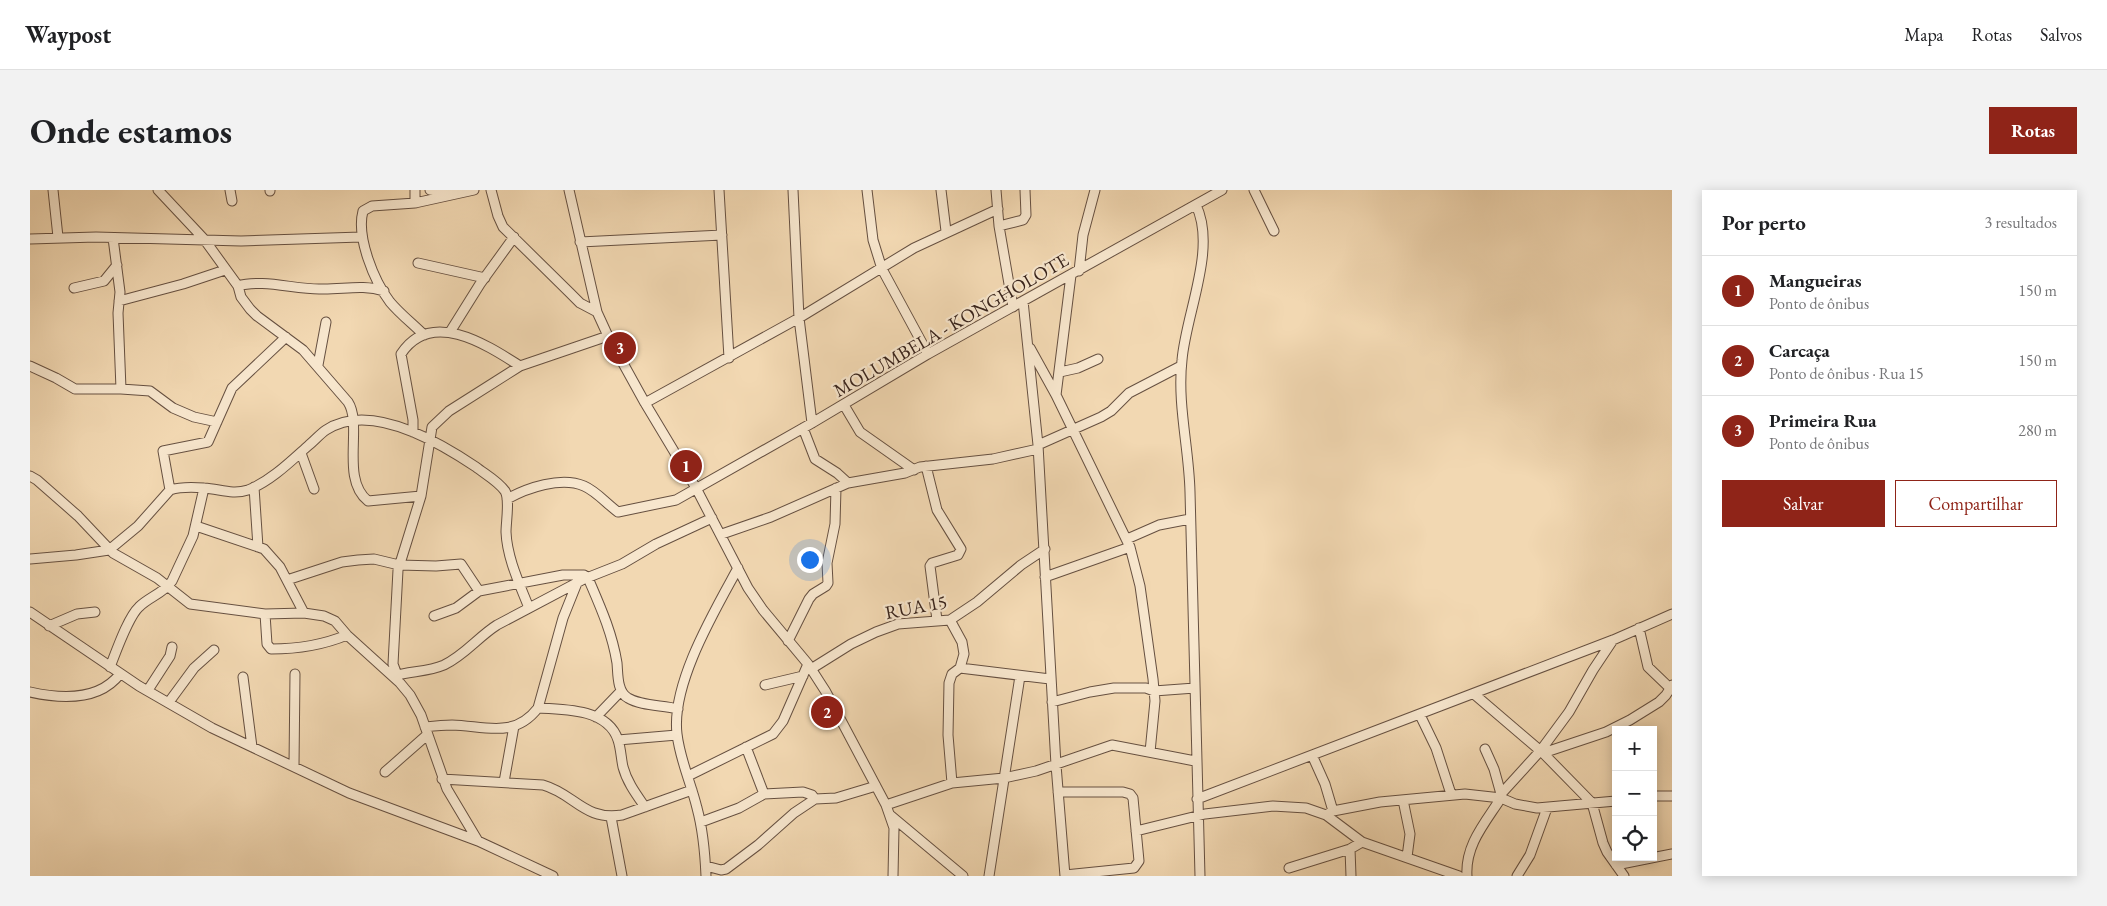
<!DOCTYPE html>
<html lang="pt">
<head>
<meta charset="utf-8">
<style>
	body { margin:0; font-family:"EB Garamond",serif; background:#f2f2f2; color:#202124 }
	.controls { position:absolute; right:15px; bottom:15px; display:grid; overflow:hidden; border-radius:0px; box-shadow:0 2px 12px #0003 }
	.controls button { width:45px; height:45px; display:grid; place-items:center; padding:0; border:0; border-bottom:1px solid #e0e0e0; background:#fff; color:#202124; font:25px sans-serif }
	.you { position:absolute; left:779px; top:369px; width:18px; height:18px; margin:-12px; border:4px solid #fff; border-radius:50%; background:#1a73e8; box-shadow:0 0 0 8px #1a73e833 }
	.badge { display:grid; place-items:center; width:32px; height:32px; border-radius:50%; background:#8f2418; color:#fff; font-size:16px; font-weight:700 }
	.pin { position:absolute; translate:-50% -50%; border:2px solid #fff; box-shadow:0 1px 5px #0006 }
	.list { margin:0; padding:0; list-style:none }
	h2 { display:flex; justify-content:space-between; align-items:center; height:65px; margin:0; padding:0 20px; font-size:21px }
	h2 small { font-size:16px; font-weight:400; color:#757577 }
	.list li { display:grid; grid-template-columns:32px 1fr auto; gap:15px; align-items:center; box-sizing:border-box; height:70px; padding:0 20px; border-top:1px solid #e0e0e0 }
	.list b { display:block; font-size:19px; white-space:nowrap }
	.list p { margin:0; font-size:16px; white-space:nowrap; color:#757577 }
	.list em { font-size:16px; font-style:normal; color:#757577 }
	.actions { display:flex; gap:10px; padding:15px 20px }
	.actions a { flex:1; padding:11px 0; border:1px solid #8f2418; border-radius:0px; text-align:center; font-size:18px; color:#8f2418 }
	.actions .main { background:#8f2418; color:#fff }
	.icon { flex:none; width:28px; height:28px; fill:none; stroke:currentColor; stroke-width:2; stroke-linecap:round; stroke-linejoin:round }
	.map { position:relative; flex:none; width:1642px; height:686px; overflow:hidden; border-radius:0px }
	header { display:flex; align-items:center; gap:30px; box-sizing:border-box; height:70px; padding:0 25px; background:#fff; border-bottom:1px solid #e0e0e0 }
	header strong { font-size:24px }
	nav { display:flex; gap:28px; margin-inline-start:auto; font-size:18px }
	.intro { display:flex; align-items:center; justify-content:space-between; box-sizing:border-box; height:120px; padding:0 30px }
	h1 { margin:0; font-size:35px }
	.button { padding:12px 22px; border-radius:0px; background:#8f2418; color:#fff; font-size:18px; font-weight:700 }
	main { display:flex; gap:30px; padding:0 30px }
	aside { flex:1; background:#fff; border-radius:0px; box-shadow:0 2px 12px #0003 }
	.map>svg:first-child { display:block }
</style>
</head>
<body>
<header>
<strong>Waypost</strong>
<nav><a>Mapa</a><a>Rotas</a><a>Salvos</a></nav>
</header>
<div class="intro"><h1>Onde estamos</h1><a class="button">Rotas</a></div>
<main>
<div class="map">
<svg width="1642" height="686" viewBox="0 0 1642 686">
	<rect width="100%" height="100%" fill="#f2d8b2"/>
	<filter id="stains"><feTurbulence type="fractalNoise" baseFrequency=".004" numOctaves="4"/><feColorMatrix values="0 0 0 0 .2 0 0 0 0 .09 0 0 0 0 .02 0 0 0 .5 -.17"/></filter>
	<radialGradient id="worn" r=".72"><stop offset=".6" stop-color="#630" stop-opacity="0"/><stop offset="1" stop-color="#630" stop-opacity=".3"/></radialGradient>
	<g fill="none" stroke-linecap="round" stroke-linejoin="round">
		<defs>
			<path id="minor" d="M23,0L28,47
				M128,0L174,49L208,96L211,107L220,119L227,126L273,160L318,212C333,235 310,289 338,311L391,306
				M200,0L202,11
				M240,0V1
				M385,0V13
				M400,0L421,3
				M461,0L468,26L473,37L540,103L550,113L567,122
				M539,0L567,122L578,146L615,213L666,298L718,398L733,420L778,474L796,502L856,615L864,638L863,686
				M689,0L699,168
				M763,0L769,128L782,233
				M837,0L843,50L852,79L898,164
				M911,0L916,41
				M966,0L969,36L983,117
				M1224,0L1244,41
				M1166,15C1187,59 1156,123 1152,170C1147,214 1159,258 1160,302C1163,430 1167,558 1170,686
				M969,36L993,30L996,25L995,0
				M83,48L90,102L88,123L91,199
				M0,49L66,47L211,51L331,47
				M550,52L692,45
				M388,73L455,88
				M1049,81L1053,45L1065,0
				M208,96C231,89 264,99 289,99C312,100 332,94 354,101
				M44,98L74,91L87,75
				M89,111L153,94L195,80
				M993,111L1008,255L1026,575L1035,686
				M420,142L450,94L484,47
				M394,145C383,134 370,124 360,112C344,91 326,47 333,21L342,16L385,13L444,0
				M1000,158L1026,205L1100,357L1110,396L1123,489L1125,511L1120,562
				M288,175L296,132
				M0,176L26,188L45,199H91L120,201L143,218L164,227L187,232
				M1030,182L1048,178L1068,169
				M1026,205L1041,85
				M615,213L769,128L884,58L968,19
				M814,215L830,242L884,280
				M773,238L785,269L807,283L818,293
				M383,242V230L371,164C401,118 457,155 490,176
				M1008,255L1071,227L1081,221L1099,203L1151,176
				M271,263L284,299
				M896,276L907,320L931,359L928,365L902,373L900,376L907,430
				M0,286L7,290L48,326L83,363L127,388L160,414L235,424L274,423L294,426L305,431L317,445L370,493L380,505L391,525L417,599L448,651
				M224,297L228,357
				M140,300L133,261L178,252L202,198L256,147
				M477,309C497,298 531,286 554,296C566,301 577,314 588,322L646,310L782,233L898,164L1192,0
				M166,336L234,359L250,377L274,423
				M692,344L741,327L818,293L875,283L890,277L963,269L1008,259
				M1097,349L1129,335L1160,329
				M0,369L46,365L79,360L108,336L140,300C150,297 163,297 174,298C190,299 202,305 218,300C241,291 261,271 279,255C285,250 290,244 296,240C340,211 409,252 446,277C455,284 468,291 475,301C480,309 476,332 476,342C477,368 490,395 499,418
				M1015,387L1100,357
				M257,390L312,372L328,370L344,369L369,375L406,376L431,374L449,401
				M0,422L109,496L182,538L319,603L448,651L523,686
				M235,424L237,454L241,459C267,459 293,455 317,445
				M404,426L426,418L449,401L533,385H554L558,388C570,416 582,442 587,473C588,484 587,502 598,508C611,516 633,515 648,519
				M920,430L932,452L934,464L930,478L922,484L919,493L918,545L922,593
				M19,436L47,424L65,422
				M1609,438L1618,477L1642,500
				M758,451L779,409L783,404L796,396L798,393L797,373L805,334L806,298
				M80,477C86,462 98,427 109,417C119,407 134,403 142,391L163,346L174,298
				M930,478L1020,489
				M781,479L821,454L846,442L868,434L920,430L947,412L991,375L1015,359
				M367,485L363,474L368,380L391,306L402,237L419,221L490,176L578,146
				M364,486C380,481 398,482 414,475C435,465 448,447 467,435L554,389L592,374L626,354L682,328
				M213,487L222,557
				M735,495L773,486
				M118,500L140,466L142,457
				M0,502C31,509 69,511 90,484
				M1444,504L1513,563L1576,542L1600,530L1629,512L1636,505L1642,495
				M139,512L164,478L184,460
				M1022,512L1060,502L1084,498H1116L1124,501L1165,498
				M508,518C535,519 578,519 588,550C591,559 591,568 593,577C597,592 606,604 615,617
				M1390,525L1406,558L1421,604
				M566,527L591,501
				M395,537C404,536 413,535 422,535C455,536 484,549 508,518L533,428L547,393
				M588,550L647,545
				M716,557L734,604
				M1455,559L1464,579L1471,604
				M1513,563L1562,613L1573,653L1577,662L1594,686
				M1282,565L1295,594L1303,621
				M264,576L265,484
				M355,582L397,545
				M658,586L743,544L753,531L778,474
				M412,589L513,595C545,604 554,631 592,625L662,600
				M474,592L484,536
				M1028,602H1093L1100,604L1103,608L1109,671L1104,678L1035,685
				M1623,606H1642
				M1167,609L1583,450L1642,424
				M1373,610L1380,644L1377,667
				M856,615L922,593L974,588L1006,581L1082,555L1165,571
				M860,625L933,686
				M1296,625L1303,621L1350,612L1435,604L1471,608L1485,614L1507,618L1586,611
				M581,627L592,686
				M671,632L709,618L734,604L773,602L782,605L785,609
				M1106,641L1175,624L1243,616L1276,618L1296,625L1332,652L1429,686
				M1320,659L1321,686
				M1586,675L1642,664
				M676,676L691,680L696,679L728,655L764,623L785,609L806,608L846,596
				M1259,678L1320,659L1332,652
				M676,686C675,663 673,640 667,618C661,593 650,570 647,544C641,494 684,422 708,378
				M959,686L990,486
				M1437,686C1435,655 1455,633 1471,608V604L1511,560L1539,522L1563,480L1583,450
				M1487,686L1500,665L1517,618"/>
		</defs>
		<!-- minor casing -->
		<use href="#minor" stroke="#665041" stroke-width="11"/>
		<!-- minor -->
		<use href="#minor" stroke="#f7e6cd" stroke-width="9"/>
	</g>
	<g text-anchor="middle" dominant-baseline="central" stroke-width="4.5" stroke-linejoin="round" paint-order="stroke">
		<!-- street labels -->
		<g font-size="19" fill="#38231b" stroke="#f7e6cd">
			<text transform="translate(921 135) rotate(-30)">MOLUMBELA - KONGHOLOTE</text>
			<text transform="translate(886 417) rotate(-11)">RUA 15</text>
		</g>
	</g>
	<rect width="100%" height="100%" filter="url(#stains)"/>
	<rect width="100%" height="100%" fill="url(#worn)"/>
</svg>
<div class="controls">
<button>+</button>
<button>−</button>
<button><svg class="icon" aria-label="locate" viewBox="0 0 24 24"><circle cx="12" cy="12" r="6"/><path d="M12 2v4M12 18v4M2 12h4M18 12h4"/></svg></button>
</div>
<div class="you"></div>
<div class="pin badge" style="left:656px;top:276px">1</div>
<div class="pin badge" style="left:797px;top:522px">2</div>
<div class="pin badge" style="left:590px;top:158px">3</div>
</div>
<aside>
<h2>Por perto<small>3 resultados</small></h2>
<ul class="list">
<li><span class="badge">1</span><div><b>Mangueiras</b><p>Ponto de ônibus</p></div><em>150 m</em></li>
<li><span class="badge">2</span><div><b>Carcaça</b><p>Ponto de ônibus · Rua 15</p></div><em>150 m</em></li>
<li><span class="badge">3</span><div><b>Primeira Rua</b><p>Ponto de ônibus</p></div><em>280 m</em></li>
</ul>
<div class="actions"><a class="main">Salvar</a><a>Compartilhar</a></div>
</aside>
</main>
</body>
</html>
